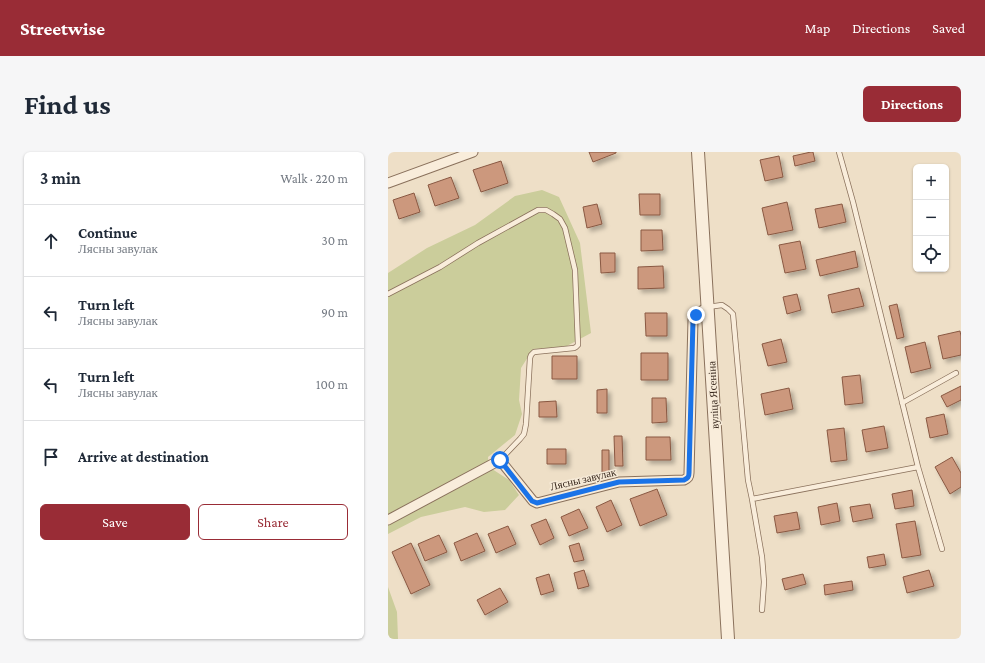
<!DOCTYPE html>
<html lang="en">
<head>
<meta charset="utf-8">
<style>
	body { margin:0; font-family:"Crimson Pro",serif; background:#f6f6f7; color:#1f2937 }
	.controls { position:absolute; right:12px; top:12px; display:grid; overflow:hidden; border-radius:6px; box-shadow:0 1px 3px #0004 }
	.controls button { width:36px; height:36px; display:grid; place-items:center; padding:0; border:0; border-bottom:1px solid #e0e1e3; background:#fff; color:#1f2937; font:20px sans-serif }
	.stop { position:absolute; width:12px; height:12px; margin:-9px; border:3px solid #1a73e8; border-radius:50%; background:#fff }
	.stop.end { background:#1a73e8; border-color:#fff; box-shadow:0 1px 4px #0008 }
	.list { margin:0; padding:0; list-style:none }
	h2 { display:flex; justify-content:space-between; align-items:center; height:52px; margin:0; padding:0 16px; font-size:17px }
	h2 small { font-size:13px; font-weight:400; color:#747a83 }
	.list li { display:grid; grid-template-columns:26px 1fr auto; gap:12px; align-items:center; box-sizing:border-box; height:72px; padding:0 16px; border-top:1px solid #e0e1e3 }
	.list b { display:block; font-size:15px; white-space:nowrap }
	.list p { margin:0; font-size:13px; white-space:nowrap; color:#747a83 }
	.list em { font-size:13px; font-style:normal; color:#747a83 }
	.actions { display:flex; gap:8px; padding:12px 16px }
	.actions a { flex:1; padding:9px 0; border:1px solid #992c36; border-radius:6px; text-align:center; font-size:14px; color:#992c36 }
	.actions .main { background:#992c36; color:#fff }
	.icon { flex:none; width:22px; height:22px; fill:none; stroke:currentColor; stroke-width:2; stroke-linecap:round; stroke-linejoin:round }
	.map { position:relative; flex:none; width:573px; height:487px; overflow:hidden; border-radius:6px }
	header { display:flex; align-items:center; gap:24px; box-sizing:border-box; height:56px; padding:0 20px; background:#992c36; color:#fff }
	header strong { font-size:19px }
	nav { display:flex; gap:22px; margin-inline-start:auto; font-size:14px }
	.intro { display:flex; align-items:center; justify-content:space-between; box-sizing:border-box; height:96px; padding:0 24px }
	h1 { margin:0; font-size:28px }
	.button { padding:10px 18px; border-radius:6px; background:#992c36; color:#fff; font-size:14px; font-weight:700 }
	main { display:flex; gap:24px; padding:0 24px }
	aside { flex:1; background:#fff; border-radius:6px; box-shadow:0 1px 3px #0004 }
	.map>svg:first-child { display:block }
</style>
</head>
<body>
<header>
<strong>Streetwise</strong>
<nav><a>Map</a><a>Directions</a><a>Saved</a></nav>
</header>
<div class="intro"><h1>Find us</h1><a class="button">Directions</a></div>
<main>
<aside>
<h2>3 min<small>Walk · 220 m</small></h2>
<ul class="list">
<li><svg class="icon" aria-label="ahead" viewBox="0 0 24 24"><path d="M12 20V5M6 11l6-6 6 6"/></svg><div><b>Continue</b><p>Лясны завулак</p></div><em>30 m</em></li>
<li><svg class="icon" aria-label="left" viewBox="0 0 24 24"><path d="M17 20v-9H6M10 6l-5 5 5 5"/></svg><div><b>Turn left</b><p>Лясны завулак</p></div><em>90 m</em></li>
<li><svg class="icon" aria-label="left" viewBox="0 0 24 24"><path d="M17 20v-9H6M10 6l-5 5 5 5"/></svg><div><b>Turn left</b><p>Лясны завулак</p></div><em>100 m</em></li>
<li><svg class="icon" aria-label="arrive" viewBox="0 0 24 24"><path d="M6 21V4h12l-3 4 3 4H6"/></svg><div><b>Arrive at destination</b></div></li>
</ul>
<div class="actions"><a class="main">Save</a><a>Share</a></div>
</aside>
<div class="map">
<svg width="573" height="487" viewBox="0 0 573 487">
	<defs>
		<filter id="shadow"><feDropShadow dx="3.5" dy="3.5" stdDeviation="2" flood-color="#0004"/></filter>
	</defs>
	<rect width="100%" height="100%" fill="#eedfc7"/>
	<!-- green -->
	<path fill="#cbcd9b" d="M154,38L171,45L192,91L203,181L177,195L145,197L133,216L131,248L134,262L127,283L100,305L101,315L121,328L131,343L117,358L96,360L77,355L33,365L0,382V121L39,96L87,73L127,44Z
		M0,435L9,460L10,487H0Z"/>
	<!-- building -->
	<path fill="#cc987d" stroke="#895842" filter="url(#shadow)" d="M201,0H228V1L205,10Z
		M423,0H425L427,9L407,14L405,4Z
		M391,4L395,25L377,29L372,8Z
		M113,9L120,31L93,40L85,18Z
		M63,25L71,46L47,54L40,33Z
		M26,41L32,60L11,67L5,48Z
		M251,42H272V63H252Z
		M399,50L405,78L380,83L374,56Z
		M209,52L214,72L199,76L195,55Z
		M454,52L458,70L431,76L427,57Z
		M253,78H274L275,98L253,99Z
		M412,89L418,117L397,121L391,93Z
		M467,99L470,115L432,124L428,108Z
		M212,101H227V120L213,121Z
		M275,114L276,136L250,137V115Z
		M471,136L476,154L444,161L440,143Z
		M409,142L413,158L399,162L395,145Z
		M509,152L516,185L509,187L501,154Z
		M257,161H279V184H258Z
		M572,179L573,184V203L555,207L550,184Z
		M393,187L399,210L380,214L374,192Z
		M537,190L543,216L523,221L517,195Z
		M253,201H280V228H253Z
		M164,204H189V227H164Z
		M472,223L475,251L457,253L454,225Z
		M573,234V248L559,255L553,244Z
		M401,236L405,257L377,263L373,242Z
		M219,237V261H209V238Z
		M264,246H278L279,270L264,271Z
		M168,249L169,265H151V250Z
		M556,262L560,282L542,286L538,266Z
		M496,274L500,296L478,300L474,278Z
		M456,276L459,308L443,310L439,278Z
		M226,284H234L235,314H227Z
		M258,285H282L283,308H258Z
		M159,297H178V312H159Z
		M214,298H221V320H214Z
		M564,305L573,321V335L562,342L547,315Z
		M269,337L279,363L252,374L242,347Z
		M524,338L526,354L507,357L504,342Z
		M223,348L234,373L219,380L208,355Z
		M449,351L452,369L433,373L430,355Z
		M482,352L485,366L465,370L462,355Z
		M191,357L200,376L181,384L173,365Z
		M409,360L412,377L389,381L386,364Z
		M158,367L166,386L152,393L143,373Z
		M527,369L533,403L514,406L508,372Z
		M120,374L128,392L108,401L100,382Z
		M89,381L97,399L73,409L66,391Z
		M51,383L59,400L37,409L30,392Z
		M23,391L42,433L23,442L4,400Z
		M191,391L196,408L186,410L181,394Z
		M496,402L498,413L481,416L479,405Z
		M196,418L201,434L190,437L186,421Z
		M541,418L546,434L519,441L515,425Z
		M161,422L166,439L153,443L148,426Z
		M415,422L418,432L397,438L394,427Z
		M464,429L465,438L437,443L436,433Z
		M112,436L120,450L97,463L89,448Z"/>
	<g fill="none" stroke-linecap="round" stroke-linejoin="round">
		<defs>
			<path id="service" d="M0,142L52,115L90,91L150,58H158L165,62L172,67L177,76L187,118L190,193L188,195L186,196L146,200L143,203L142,206L138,272L136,282L132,287L112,308
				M320,155L334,153L340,157L345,162L360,328L364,347L530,315L465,50L451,0
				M514,251L568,221
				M530,315L554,397
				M364,347L374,405L376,430L374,458"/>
			<path id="minor" d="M0,31L85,0
				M0,368L112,308L145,349L149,351L231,330L296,328C300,326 301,325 301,321L305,168L307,163L320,155"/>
			<path id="tertiary" d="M310,0L340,487"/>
		</defs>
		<!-- service casing -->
		<use href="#service" stroke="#8a715c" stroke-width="6"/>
		<!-- minor casing -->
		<use href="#minor" stroke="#8a715c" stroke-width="11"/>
		<!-- tertiary casing -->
		<use href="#tertiary" stroke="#8a715c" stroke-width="14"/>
		<!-- service -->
		<use href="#service" stroke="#f9eddb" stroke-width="4.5"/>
		<!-- minor -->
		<use href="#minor" stroke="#f9eddb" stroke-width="9"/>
		<!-- tertiary -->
		<use href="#tertiary" stroke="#f9eddb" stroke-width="12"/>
	</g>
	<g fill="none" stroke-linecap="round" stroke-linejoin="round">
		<!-- route -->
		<path stroke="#1a73e8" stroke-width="5" d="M112,308L144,349L149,351L231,330L296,328C300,326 301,325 301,321L305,168L308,163"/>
	</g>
	<g text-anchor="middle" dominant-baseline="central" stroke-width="3" stroke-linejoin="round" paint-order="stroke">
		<!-- street labels -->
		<g font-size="11" fill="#3b2b20" stroke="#f6ead7">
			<text transform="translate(325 243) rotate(-93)">вуліца Ясеніна</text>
			<text transform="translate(195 327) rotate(-13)">Лясны завулак</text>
		</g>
	</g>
</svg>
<div class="controls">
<button>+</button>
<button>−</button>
<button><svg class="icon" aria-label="locate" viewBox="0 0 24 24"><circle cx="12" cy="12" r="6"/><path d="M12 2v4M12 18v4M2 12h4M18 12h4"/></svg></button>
</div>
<div class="stop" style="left:112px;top:308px"></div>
<div class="stop end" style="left:308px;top:163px"></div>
</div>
</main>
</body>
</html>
